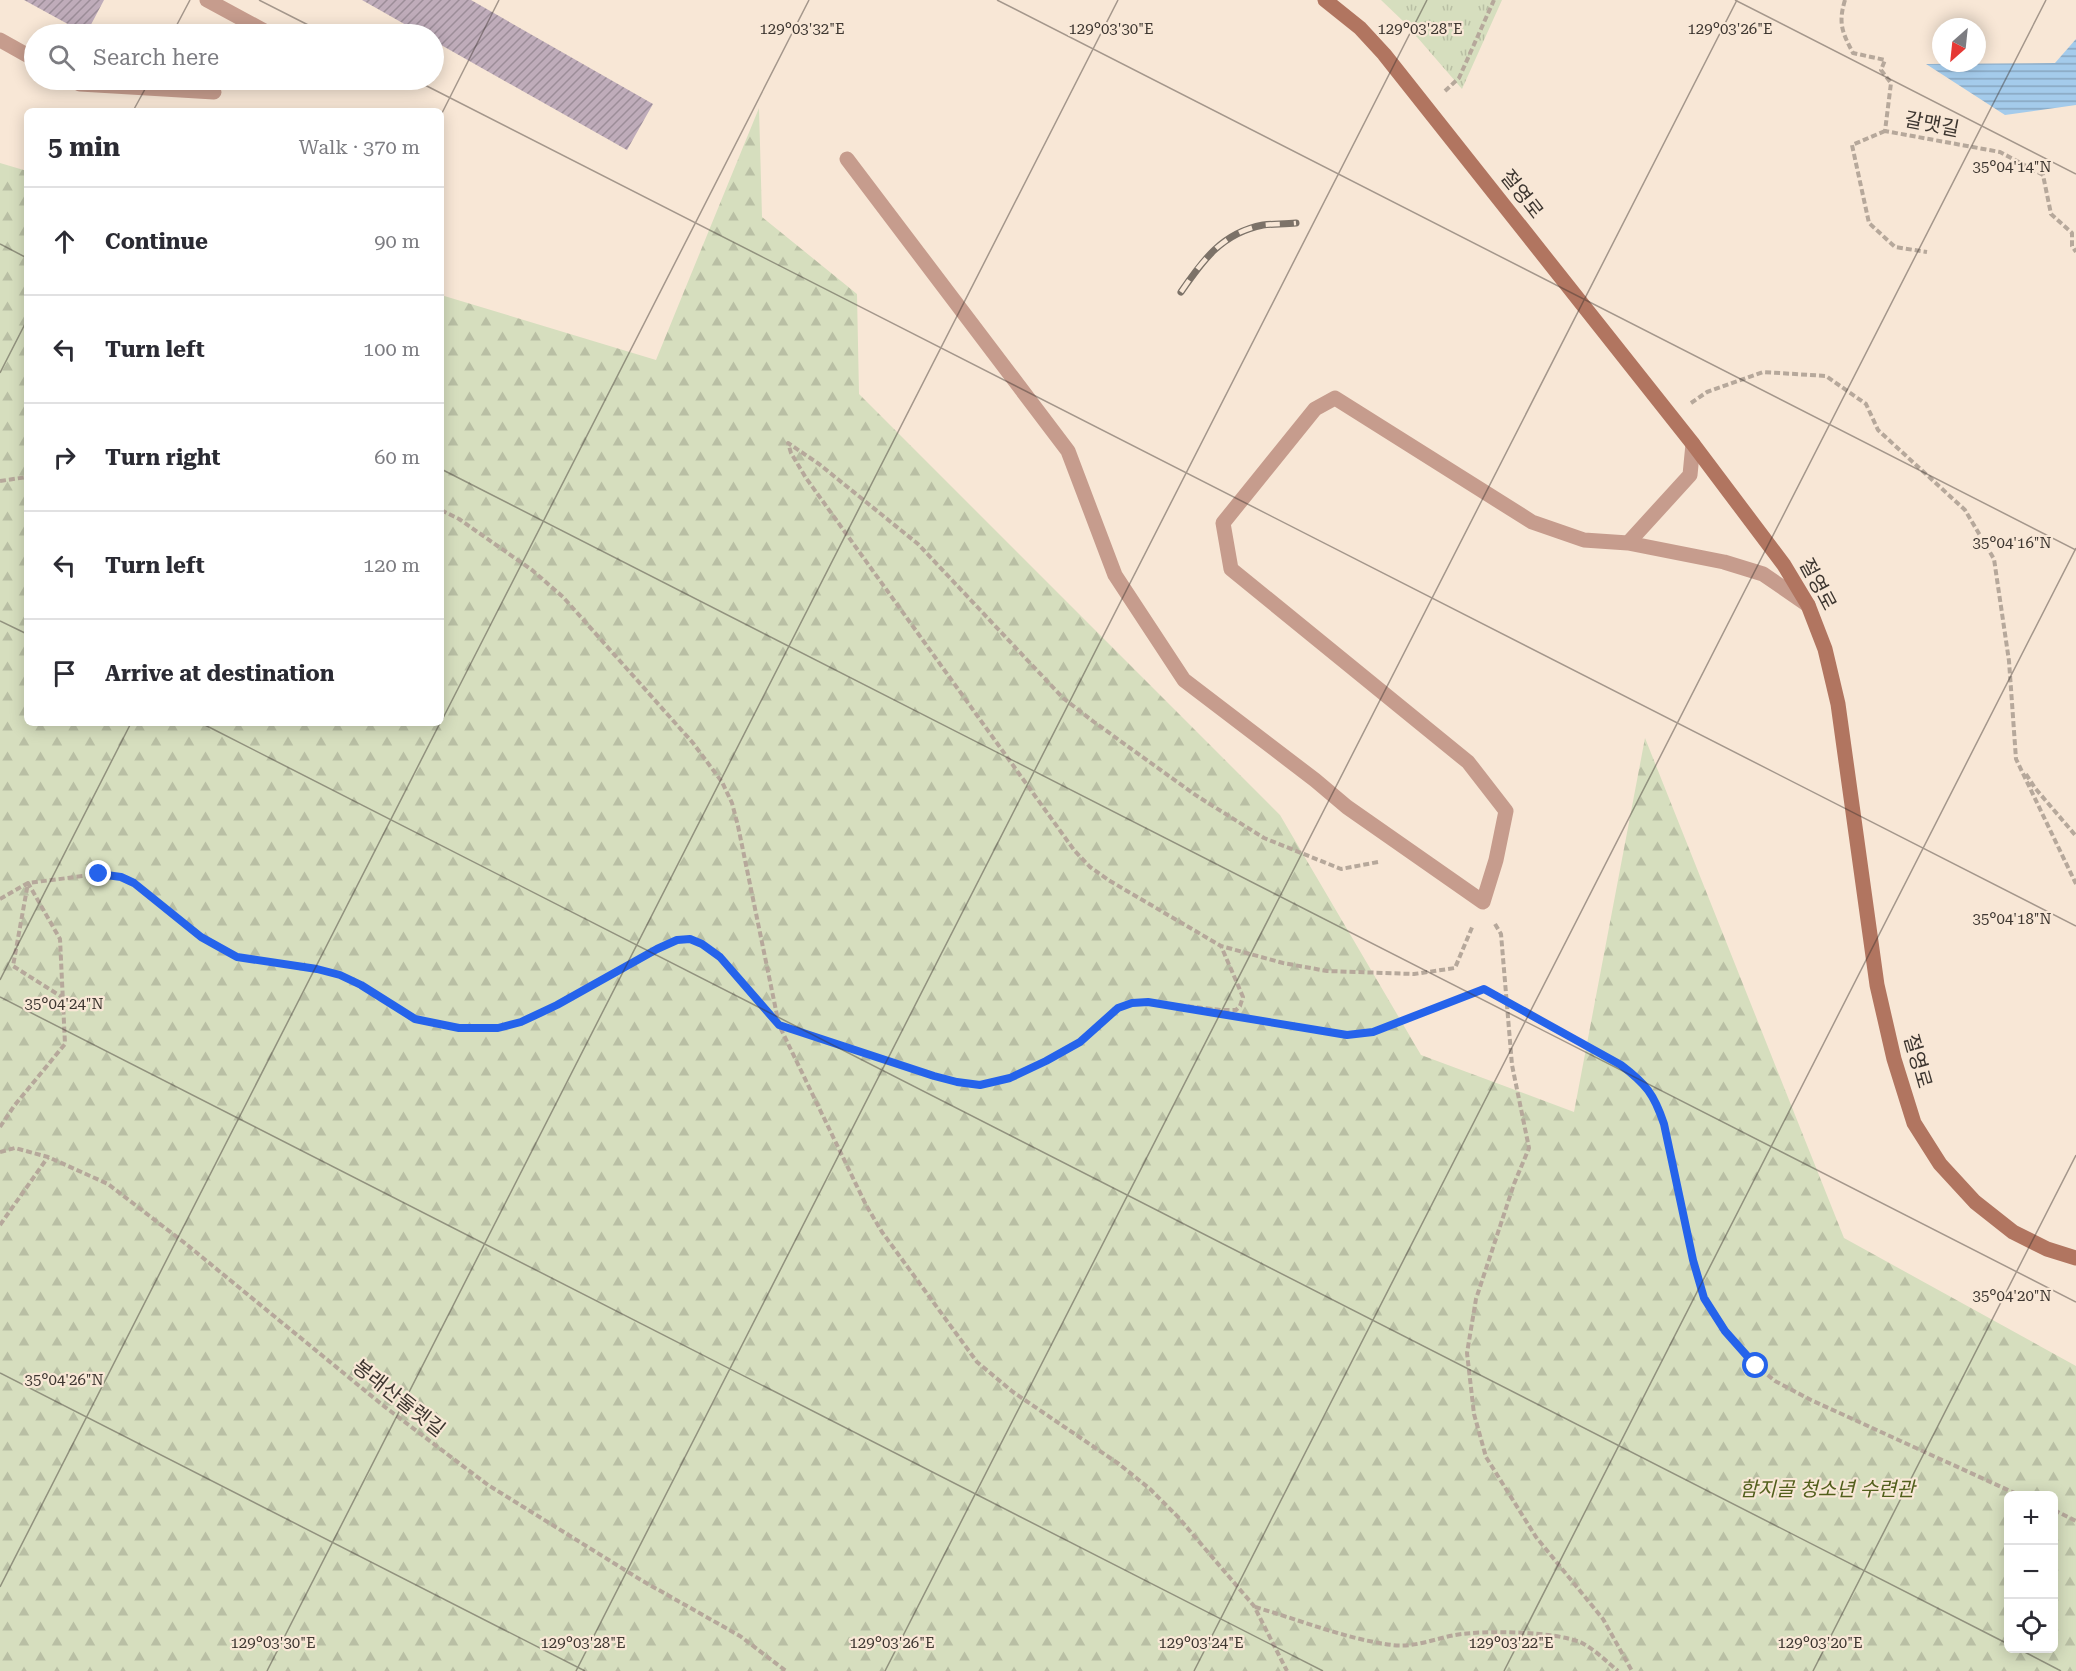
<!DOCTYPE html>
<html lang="en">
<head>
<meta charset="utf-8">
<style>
	body { margin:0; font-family:"Roboto Serif","Noto Sans KR",serif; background:#f7f7f7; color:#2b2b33 }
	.controls { position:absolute; right:18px; bottom:18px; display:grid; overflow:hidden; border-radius:9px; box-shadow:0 3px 15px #0003 }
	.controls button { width:54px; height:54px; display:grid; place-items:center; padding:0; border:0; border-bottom:2px solid #e1e1e2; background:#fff; color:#2b2b33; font:30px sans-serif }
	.compass { position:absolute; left:1932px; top:18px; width:54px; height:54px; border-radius:50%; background:#fff; box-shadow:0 3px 15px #0003; rotate:207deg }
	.stop { position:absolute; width:18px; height:18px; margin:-14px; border:4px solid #2563eb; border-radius:50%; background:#fff }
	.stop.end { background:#2563eb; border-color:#fff; box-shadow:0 2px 6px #0008 }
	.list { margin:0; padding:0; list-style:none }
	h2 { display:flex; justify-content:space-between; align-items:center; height:78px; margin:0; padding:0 24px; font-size:26px }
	h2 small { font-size:20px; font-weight:400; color:#7c7c81 }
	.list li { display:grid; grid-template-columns:39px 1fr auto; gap:18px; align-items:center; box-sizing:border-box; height:108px; padding:0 24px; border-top:2px solid #e1e1e2 }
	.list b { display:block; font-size:22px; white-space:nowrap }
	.list em { font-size:20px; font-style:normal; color:#7c7c81 }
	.icon { flex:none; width:33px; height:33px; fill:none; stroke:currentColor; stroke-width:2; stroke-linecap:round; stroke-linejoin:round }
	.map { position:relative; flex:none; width:2076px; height:1671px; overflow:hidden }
	.search { position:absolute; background:#fff; box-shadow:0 3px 15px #0003; left:24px; top:24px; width:420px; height:66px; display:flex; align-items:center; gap:15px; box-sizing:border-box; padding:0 21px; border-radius:33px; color:#7c7c81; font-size:22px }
	.panel { position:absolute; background:#fff; box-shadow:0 3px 15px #0003; left:24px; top:108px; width:420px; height:618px; border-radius:9px }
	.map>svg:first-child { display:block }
</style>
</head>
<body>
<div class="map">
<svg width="2076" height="1671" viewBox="0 0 2076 1671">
	<defs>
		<pattern id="grass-tufts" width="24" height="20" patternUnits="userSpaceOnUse" patternTransform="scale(1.5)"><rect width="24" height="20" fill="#d6debe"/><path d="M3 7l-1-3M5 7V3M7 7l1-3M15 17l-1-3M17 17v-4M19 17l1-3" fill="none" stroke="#b9bfa4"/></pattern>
		<pattern id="forest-firs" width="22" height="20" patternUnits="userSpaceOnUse" patternTransform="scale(1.5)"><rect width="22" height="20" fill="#d6debe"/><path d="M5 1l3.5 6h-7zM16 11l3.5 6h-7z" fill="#b9bfa4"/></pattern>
		<pattern id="water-rules" width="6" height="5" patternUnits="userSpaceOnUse" patternTransform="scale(1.5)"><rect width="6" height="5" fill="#a4cbeb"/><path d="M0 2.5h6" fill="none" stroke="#87a6bf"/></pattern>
		<pattern id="building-hatch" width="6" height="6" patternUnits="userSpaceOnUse" patternTransform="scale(1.5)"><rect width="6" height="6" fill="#bfacba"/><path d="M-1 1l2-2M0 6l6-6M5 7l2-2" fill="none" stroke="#9c8d98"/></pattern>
	</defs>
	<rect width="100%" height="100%" fill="#f8e7d6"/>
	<!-- grass -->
	<path fill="url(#grass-tufts)" d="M1381,0H1502L1462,89L1404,22Z"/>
	<!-- forest -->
	<path fill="url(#forest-firs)" fill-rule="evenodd" d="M759,108L762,217L857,294L859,394L1280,815L1421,1055L1574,1112L1645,738L1844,1238L2076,1366V1671H0V163L27,171V723H441V295L656,360ZM2008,1496H2054V1648H2008Z"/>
	<!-- water -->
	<path fill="url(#water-rules)" d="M2076,39V105L2005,115L1926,64L2055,63Z"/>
	<!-- building -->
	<path fill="url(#building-hatch)" d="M24,0H104L86,34Z
		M362,0H471L653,104L627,150L434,41V34H422Z"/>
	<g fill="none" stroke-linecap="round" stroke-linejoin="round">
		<!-- path -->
		<path stroke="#b6a89b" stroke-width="4" stroke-dasharray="6 3" stroke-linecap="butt" d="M1845,0C1838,23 1842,32 1853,53L1885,60L1881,70L1891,83L1885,131L2000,152L2043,175L2051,214L2072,233V246L2076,252
			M1445,91L1459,78L1494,0
			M1885,131L1852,145L1869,223L1895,247L1927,252
			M1691,403L1707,392L1763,372L1826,376L1866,404L1878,430L1965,510L1994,559L2009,661L2016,759L2076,884
			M0,481L27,477
			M441,510L459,519L532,570L563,597L693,743L722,782L732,803L738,826L779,1025L866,1205L882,1232L977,1362L1013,1392L1119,1464L1150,1489L1178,1517L1254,1606L1287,1671
			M2026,774L2035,788L2076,836
			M1378,862L1341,869L1264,838L1197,796L1094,722L1063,698L918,544L819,464L788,443L791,453L806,478L1074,850L1090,867L1110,881L1221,946L1283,963L1327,971L1414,974L1455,968L1473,925
			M0,899L28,883L13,966L62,997
			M1495,924L1501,934L1512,1065L1529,1148L1514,1184L1476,1299L1467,1353L1474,1414L1486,1457L1536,1537L1603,1619L1632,1671
			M1195,1010L1347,1035L1373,1032L1483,989L1621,1065L1639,1079L1649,1089L1656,1103L1664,1124L1693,1259L1704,1298L1725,1331L1757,1366L1775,1381L1811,1400L2021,1496
			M0,1127L14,1106L65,1044L60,939L28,883L99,874L121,877L134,883L201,937L237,957L317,969L340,975L361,985L415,1019L459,1028H498L521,1022L557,1005L657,949L677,940L690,939L703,944L720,957L779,1025L934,1076L980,1085L1009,1078L1046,1061L1080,1042L1118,1008L1132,1003L1148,1002L1221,1010H1236L1240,1006L1243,997L1221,946
			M0,1152L15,1148L48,1157L108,1184L186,1244L385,1407L488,1485L641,1580L740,1636L786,1671
			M0,1225L48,1157
			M2054,1510L2076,1521
			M1255,1607C1300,1620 1346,1639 1392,1645C1413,1648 1434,1639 1455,1635C1483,1630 1556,1631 1582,1643C1595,1650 1606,1661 1618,1671"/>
		<!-- lane -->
		<path stroke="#c69c8d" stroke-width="15" d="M207,0L270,34
			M0,40L34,59
			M72,80L80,84L214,92
			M352,80L356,82
			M847,159L1068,451L1115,575L1184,680L1315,780L1347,807L1483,902L1496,860L1506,811L1468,762L1231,569L1223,523L1315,409L1335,398L1532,522L1584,540L1628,543L1724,562L1763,574L1808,605
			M1628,543L1690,475L1693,444"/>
		<!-- secondary -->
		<path stroke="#b17560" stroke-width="15" d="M1325,0L1360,28L1384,54L1693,444L1784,565L1808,605L1825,649L1838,704L1877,985L1894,1059L1914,1123L1940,1164L1975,1202L2013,1232L2047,1249L2076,1258"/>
		<defs>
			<path id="rail" d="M1181,292C1203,260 1222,233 1263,225C1273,224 1285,224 1296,223"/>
		</defs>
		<!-- rail casing -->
		<use href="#rail" stroke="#7c7268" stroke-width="7"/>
		<!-- rail -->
		<use href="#rail" stroke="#f8e7d6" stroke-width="4.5" stroke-dasharray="14" stroke-linecap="butt"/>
	</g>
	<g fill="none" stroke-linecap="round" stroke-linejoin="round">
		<!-- route -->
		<path stroke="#2563eb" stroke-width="8" d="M99,874L121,877L134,883L201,937L237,957L317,969L340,975L361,985L415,1019L459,1028H498L521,1022L557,1005L657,949L677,940L690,939L702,944L720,957L779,1025L934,1076L957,1082L980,1085L1010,1078L1046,1061L1080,1042L1118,1008L1132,1003L1148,1002L1347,1035L1373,1032L1484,989L1621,1065C1646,1084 1654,1094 1664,1124L1693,1260L1704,1298L1725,1331L1756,1366"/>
	</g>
	<!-- ticks -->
	<path fill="none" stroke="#3d3630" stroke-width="1.5" stroke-opacity="0.45" d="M259,0L326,34M997,0L2076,550M1735,0L2076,174M172,34L190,0M415,80L2076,926M133,111L150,80M441,115L499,0M0,244L27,258M0,373L27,320M441,469L2076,1302M0,621L27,634M441,722L809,0M201,723L2008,1644M0,980L131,723M0,997L1323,1671M0,1373L585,1671M0,1587L440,723M2017,1648L2061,1671M267,1671L1118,0M576,1671L1427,0M885,1671L1737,0M1194,1671L2046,0M1504,1671L2076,548M1813,1671L2076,1155"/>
	<g text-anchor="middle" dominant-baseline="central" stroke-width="4.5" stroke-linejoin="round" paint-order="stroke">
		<!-- street labels -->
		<g font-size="20" fill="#3d3630" stroke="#f8e7d6">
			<text transform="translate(1932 124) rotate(11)">갈맷길</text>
			<text transform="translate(1522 194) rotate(52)">절영로</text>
			<text transform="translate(1818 584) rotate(62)">절영로</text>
			<text transform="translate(1918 1061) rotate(74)">절영로</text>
			<text transform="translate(399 1398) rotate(38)">봉래산둘렛길</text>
		</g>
		<!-- park labels -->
		<g font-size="20" font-style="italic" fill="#525f1c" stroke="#f8e7d6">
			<text x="1827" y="1489">함지골 청소년 수련관</text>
		</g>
	</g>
	<g font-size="15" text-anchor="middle" fill="#3d3630" stroke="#f8e7d6" stroke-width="4.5" stroke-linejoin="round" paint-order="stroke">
		<text x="802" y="34">129°03'32"E</text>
		<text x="1111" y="34">129°03'30"E</text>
		<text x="1420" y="34">129°03'28"E</text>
		<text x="1730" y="34">129°03'26"E</text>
		<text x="2012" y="172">35°04'14"N</text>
		<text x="2012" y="548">35°04'16"N</text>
		<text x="2012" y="924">35°04'18"N</text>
		<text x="64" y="1009">35°04'24"N</text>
		<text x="2012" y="1301">35°04'20"N</text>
		<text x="64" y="1385">35°04'26"N</text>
		<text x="273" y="1648">129°03'30"E</text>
		<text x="583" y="1648">129°03'28"E</text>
		<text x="892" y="1648">129°03'26"E</text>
		<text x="1201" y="1648">129°03'24"E</text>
		<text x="1511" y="1648">129°03'22"E</text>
		<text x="1820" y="1648">129°03'20"E</text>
	</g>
</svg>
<div class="controls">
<button>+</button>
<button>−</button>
<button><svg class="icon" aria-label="locate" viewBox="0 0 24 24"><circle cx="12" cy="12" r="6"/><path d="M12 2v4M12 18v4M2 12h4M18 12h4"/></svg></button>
</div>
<svg class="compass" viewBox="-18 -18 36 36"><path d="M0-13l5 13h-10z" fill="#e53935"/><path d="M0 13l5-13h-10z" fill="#7c7c81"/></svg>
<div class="stop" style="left:1756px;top:1366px"></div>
<div class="stop end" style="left:99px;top:874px"></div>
<div class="search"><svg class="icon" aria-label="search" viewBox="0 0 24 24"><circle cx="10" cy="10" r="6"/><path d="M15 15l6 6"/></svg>Search here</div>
<section class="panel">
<h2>5 min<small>Walk · 370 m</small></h2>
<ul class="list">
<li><svg class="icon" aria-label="ahead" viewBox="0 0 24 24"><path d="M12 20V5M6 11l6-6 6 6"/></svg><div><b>Continue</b></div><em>90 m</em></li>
<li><svg class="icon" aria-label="left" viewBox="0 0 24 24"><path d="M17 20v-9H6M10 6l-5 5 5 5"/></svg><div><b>Turn left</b></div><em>100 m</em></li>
<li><svg class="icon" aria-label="right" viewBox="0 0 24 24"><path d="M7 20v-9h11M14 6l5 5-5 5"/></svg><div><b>Turn right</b></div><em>60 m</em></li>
<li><svg class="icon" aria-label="left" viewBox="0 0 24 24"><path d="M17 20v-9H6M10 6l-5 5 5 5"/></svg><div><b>Turn left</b></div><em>120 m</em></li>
<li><svg class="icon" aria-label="arrive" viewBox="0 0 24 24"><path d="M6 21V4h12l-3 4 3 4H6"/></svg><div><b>Arrive at destination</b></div></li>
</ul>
</section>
</div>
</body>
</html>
